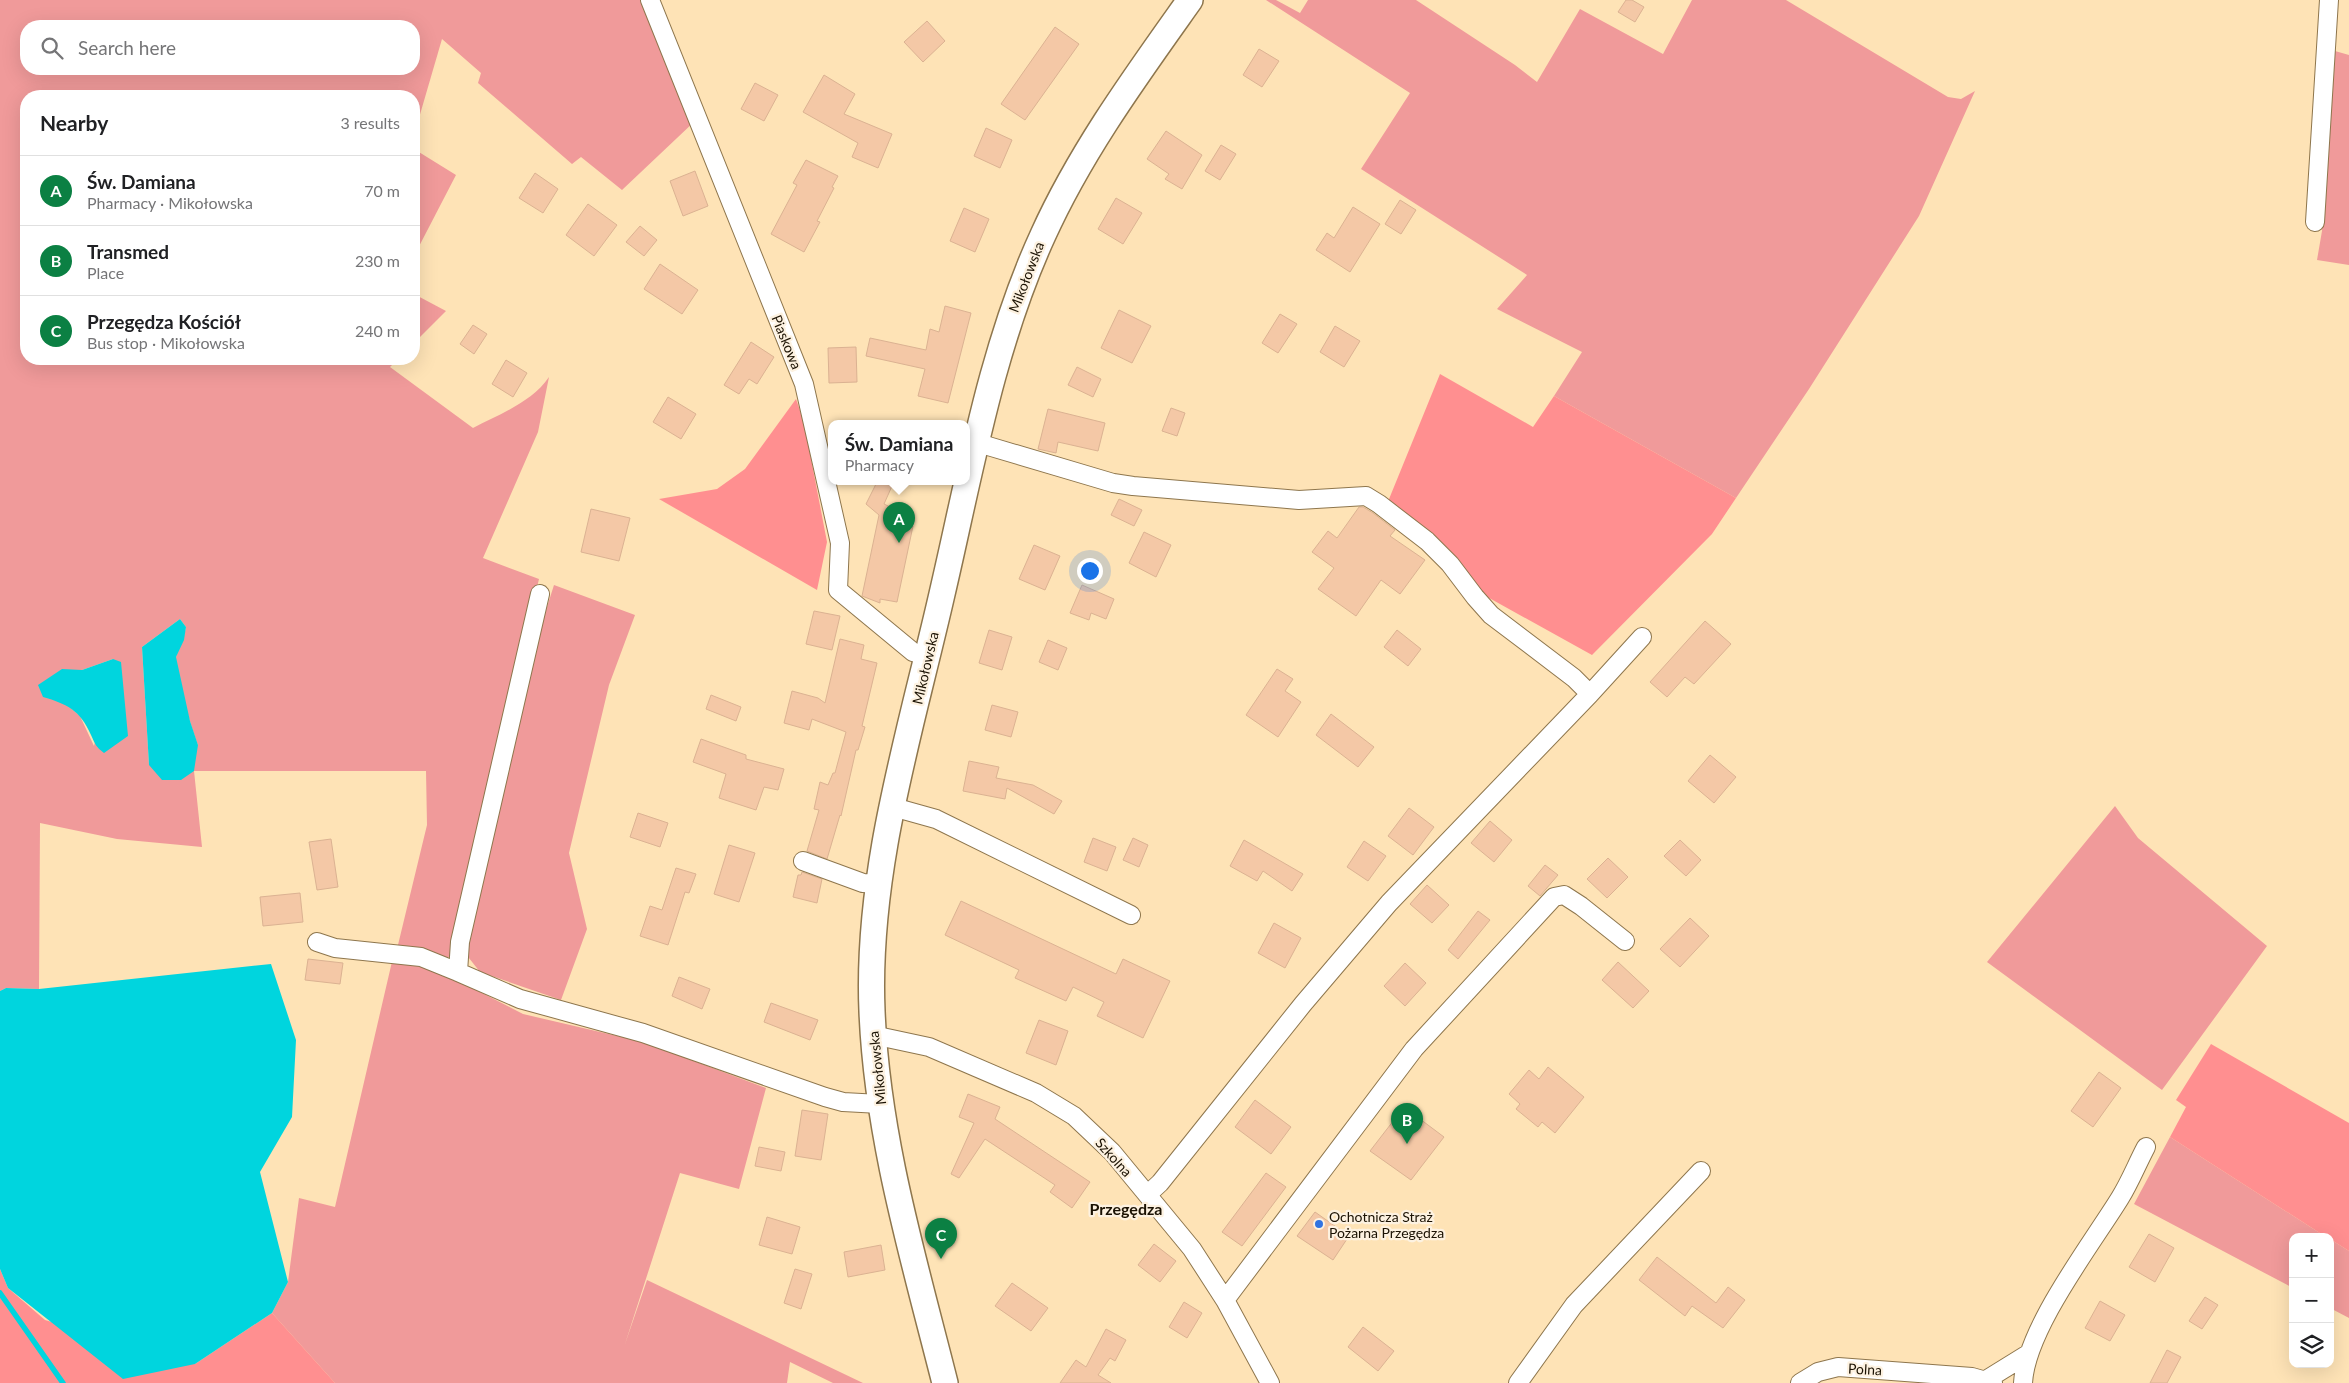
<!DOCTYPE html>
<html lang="en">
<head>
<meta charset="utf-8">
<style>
	body { margin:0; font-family:Lato,sans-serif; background:#f2f2f2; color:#202124 }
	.controls { position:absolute; right:15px; bottom:15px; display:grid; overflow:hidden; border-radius:10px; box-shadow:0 5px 20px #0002 }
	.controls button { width:45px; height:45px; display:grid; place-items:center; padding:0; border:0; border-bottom:1px solid #e0e0e0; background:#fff; color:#202124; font:25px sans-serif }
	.you { position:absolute; left:1089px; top:570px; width:18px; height:18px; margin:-12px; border:4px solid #fff; border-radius:50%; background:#1a73e8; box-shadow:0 0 0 8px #1a73e833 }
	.badge { display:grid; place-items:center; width:32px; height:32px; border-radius:50%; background:#0b8043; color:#fff; font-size:16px; font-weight:700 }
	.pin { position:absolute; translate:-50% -41px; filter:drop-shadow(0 1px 2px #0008) }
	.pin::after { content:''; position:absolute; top:26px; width:18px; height:15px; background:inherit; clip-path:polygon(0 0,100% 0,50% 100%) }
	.popup { position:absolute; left:828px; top:420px; width:142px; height:65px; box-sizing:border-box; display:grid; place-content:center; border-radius:10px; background:#fff; filter:drop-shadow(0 1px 4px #0005); font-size:16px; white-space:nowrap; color:#757577 }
	.popup b { font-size:19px; color:#202124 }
	.popup::after { content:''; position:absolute; left:50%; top:100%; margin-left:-10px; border:10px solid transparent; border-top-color:#fff }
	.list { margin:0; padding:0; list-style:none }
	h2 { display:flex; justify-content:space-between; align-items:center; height:65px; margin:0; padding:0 20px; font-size:21px }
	h2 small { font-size:16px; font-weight:400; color:#757577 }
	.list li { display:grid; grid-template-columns:32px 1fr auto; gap:15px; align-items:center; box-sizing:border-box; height:70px; padding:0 20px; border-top:1px solid #e0e0e0 }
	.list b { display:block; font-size:19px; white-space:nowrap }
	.list p { margin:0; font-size:16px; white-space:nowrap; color:#757577 }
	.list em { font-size:16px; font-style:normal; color:#757577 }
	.icon { flex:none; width:28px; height:28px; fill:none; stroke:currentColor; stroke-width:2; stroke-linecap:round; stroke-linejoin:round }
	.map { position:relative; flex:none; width:2349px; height:1383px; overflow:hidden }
	.search { position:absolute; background:#fff; box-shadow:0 5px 20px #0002; left:20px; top:20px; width:400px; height:55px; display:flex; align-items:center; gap:12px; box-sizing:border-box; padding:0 18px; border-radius:20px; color:#757577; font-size:19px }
	.panel { position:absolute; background:#fff; box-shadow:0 5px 20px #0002; left:20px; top:90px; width:400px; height:275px; border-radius:20px }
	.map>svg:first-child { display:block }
</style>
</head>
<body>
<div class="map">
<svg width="2349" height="1383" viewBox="0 0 2349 1383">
	<rect width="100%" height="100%" fill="#fee3b6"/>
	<!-- green -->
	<path fill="#f09a9a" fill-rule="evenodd" d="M0,0H644L695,121L622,190L581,157L572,164L478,83L481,73L442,39L414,135V96H26V359H398L390,367L473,428C500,414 532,402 549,377L538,432L483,558L539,579L510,699L452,956L442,959L397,949L427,825L426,771H194L202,847L117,839L40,823L39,989L6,988L0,991ZM26,26H414V69H26ZM180,619L186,627C184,640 178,647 176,657C174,672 192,729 198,745L149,765L142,647ZM113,659L94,746L80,716L65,703L62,670H82Z
		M1266,0H1276L1300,13L1308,0H1416L1515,65L1537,82L1580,9L1663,54L1692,0H1786L1948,97L1961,99L1975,91L1919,216L1809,389L1736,498L1554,396L1582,352L1497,309L1527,275L1361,169L1410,93Z
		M2335,51L2349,55V265L2317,260L2322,231Z
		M414,149L456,175L414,256Z
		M414,294L446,311L414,343Z
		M554,585L635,615L609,685L569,853L587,929L561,1000L480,972L465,953L539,632Z
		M2115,806L2138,838L2267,946L2162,1090L1987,962Z
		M394,953L441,972L523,1014L643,1042L766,1088L739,1189L680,1173L625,1344L647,1280L863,1383H833L790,1362L787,1383H335L272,1313L288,1282L299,1198L335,1207Z
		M2170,1137L2326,1237H2293V1288L2134,1204Z
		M2330,1239L2349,1251V1318L2330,1308Z"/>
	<!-- forest -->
	<path fill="#ff8f90" d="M1440,374L1533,427L1554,396L1736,498L1712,534L1592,655L1482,594L1387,504Z
		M796,399L804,422L827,542L817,590L659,499L717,489L745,469Z
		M2211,1044L2349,1123V1251L2330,1239V1237H2326L2170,1137L2186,1107L2176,1100Z
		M0,1269L8,1288L45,1320L195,1364L272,1313L335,1383H0Z"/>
	<!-- water -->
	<path fill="#00d5de" d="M180,619L186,627L184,640L176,657L190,721L198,745L194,771L181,780H162L149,765L142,647Z
		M113,659L121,662L128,736L104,753C96,747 95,744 91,735C80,710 67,704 43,697L38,685L62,669L82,670Z
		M271,964L296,1040L292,1117L260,1172L288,1282L272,1313L195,1364L123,1379L8,1288L0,1269V991L6,988L39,989Z"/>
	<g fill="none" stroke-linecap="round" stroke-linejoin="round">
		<!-- stream -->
		<path stroke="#00d5de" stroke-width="5.5" d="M0,1293L63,1383"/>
	</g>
	<!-- building -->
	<path fill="#f4c8a6" stroke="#dbb292" d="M1626,0H1632L1644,7L1635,22L1618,12Z
		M927,21L945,41L923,62L904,42Z
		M1055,27L1079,44L1025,120L1001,104Z
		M1259,49L1279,61L1262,87L1243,75Z
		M824,75L855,94L844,114L892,134L878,168L852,157L858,143L803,112Z
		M755,83L778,95L764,121L741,109Z
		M986,128L1012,140L1000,168L974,156Z
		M1166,131L1202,155L1182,189L1165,179L1169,174L1147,159Z
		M1221,145L1236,154L1220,180L1205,171Z
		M806,160L838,176L832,187L834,188L817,221L820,222L804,252L771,234L797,185L793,183Z
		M695,171L708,206L683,216L670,181Z
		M535,173L558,189L543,213L519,198Z
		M1116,198L1142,213L1123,244L1098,229Z
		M1400,200L1416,210L1401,234L1385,224Z
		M588,204L617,225L594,256L566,235Z
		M1353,207L1380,224L1350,272L1316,250L1327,233L1334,238Z
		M964,208L989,219L975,252L950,241Z
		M640,226L657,240L644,256L626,242Z
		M660,264L698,290L682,314L644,289Z
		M945,306L971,313L948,403L918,396L925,369L866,356L870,338L926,350L930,329L939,332Z
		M1119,310L1151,326L1132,363L1101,348Z
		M1280,314L1297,324L1278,353L1262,343Z
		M473,325L487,334L474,354L460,344Z
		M1335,326L1360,341L1344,367L1320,352Z
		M751,342L774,357L757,384L749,379L739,394L724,385Z
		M856,347L857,382L829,383L828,348Z
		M506,360L527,373L513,397L492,384Z
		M1077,367L1101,379L1093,397L1068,385Z
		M668,397L696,414L681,439L653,422Z
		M1171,408L1185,413L1177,436L1162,431Z
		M1048,409L1105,423L1098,451L1058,442L1056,453L1038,449Z
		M877,482H884L892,486L884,504L911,517L910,524L913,526L897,602L880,599V603L862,596L879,515L866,504Z
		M1119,499L1142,510L1134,526L1111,515Z
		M1359,507H1363L1373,513L1395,530L1390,536L1425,560L1400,594L1381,580L1356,616L1318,589L1334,568L1312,552L1328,531L1337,538Z
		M591,509L630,518L619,561L581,552Z
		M1144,532L1171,545L1156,577L1129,563Z
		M1034,545L1060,556L1045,590L1019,579Z
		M1082,585L1114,599L1106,619L1091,613L1089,620L1070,613Z
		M814,611L840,616L832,650L806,644Z
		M1705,621L1731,644L1694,684L1685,677L1667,697L1650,682Z
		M989,630L1012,637L1002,670L979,663Z
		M1397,630L1421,649L1408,666L1384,647Z
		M840,639L864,645L861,659L877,663L862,726L865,727L858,750H856L841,816L840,815L827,859L807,851L819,810L814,809L820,782L828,785L833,773H835L846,732L812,719L809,730L784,723L792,691L818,698L825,703Z
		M1048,640L1067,648L1058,670L1039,662Z
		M1277,669L1293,679L1285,691L1301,702L1278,737L1246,715Z
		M711,695L741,707L736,721L706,709Z
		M992,705L1018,712L1011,737L985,730Z
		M1331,714L1374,747L1358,767L1316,735Z
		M701,739L746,755V759L784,769L778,790L764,787L756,810L719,798L726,774L693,762Z
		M1710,755L1736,777L1714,803L1688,781Z
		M969,761L999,767L996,778L1033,785L1062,801L1054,814L1007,788L1005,799L963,791Z
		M1409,808L1434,827L1413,855L1388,836Z
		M638,813L668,823L660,847L630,837Z
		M1490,821L1512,840L1494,862L1471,843Z
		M1093,838L1116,847L1107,871L1084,862Z
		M1133,838L1148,845L1139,867L1123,860Z
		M331,839L338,887L317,890L309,842Z
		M1244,840L1303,874L1292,891L1263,871L1257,881L1230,866Z
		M1680,840L1701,860L1686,876L1664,856Z
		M1364,841L1386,856L1368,881L1347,867Z
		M729,845L755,853L739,902L714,894Z
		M1608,858L1628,877L1607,898L1587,879Z
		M1545,865L1558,875L1540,896L1528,886Z
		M676,868L696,874L689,893L685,892L668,945L640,936L650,906L662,910Z
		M802,872L822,879L817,903L793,897L798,875H801Z
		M1427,885L1449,905L1432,923L1410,904Z
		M300,893L303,922L263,926L260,897Z
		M961,901L1116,974L1123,959L1170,981L1143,1038L1097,1016L1104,1002L1073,987L1066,1001L1015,978L1019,970L945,935Z
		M1478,911L1490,920L1458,959L1448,950Z
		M1690,918L1709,936L1680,967L1660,949Z
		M1274,923L1301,938L1285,968L1258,953Z
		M308,959L343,963L340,984L305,980Z
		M1618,962L1649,991L1633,1008L1602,980Z
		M1405,963L1426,983L1405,1006L1384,986Z
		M679,977L710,989L702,1009L672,996Z
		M771,1003L818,1020L810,1040L764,1022Z
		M1039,1020L1068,1031L1056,1065L1026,1053Z
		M1548,1067L1584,1097L1555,1133L1542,1122L1538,1127L1516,1109L1520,1104L1509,1094L1529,1070L1539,1079Z
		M2099,1072L2121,1088L2093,1127L2071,1111Z
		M968,1094L1000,1107L995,1119L1090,1182L1072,1208L1050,1192L1055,1185L985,1139L959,1178L951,1174L974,1123L959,1117Z
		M1255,1100L1291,1127L1271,1154L1235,1127Z
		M1404,1107L1444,1137L1411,1180L1370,1151Z
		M802,1110L828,1114L821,1160L795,1156Z
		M759,1147L785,1152L781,1171L755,1166Z
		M1266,1173L1286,1187L1242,1246L1222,1232Z
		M1315,1212L1349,1236L1333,1260L1297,1236Z
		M767,1217L800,1227L792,1254L759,1245Z
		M2149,1234L2174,1248L2155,1282L2129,1267Z
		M1154,1244L1176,1261L1160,1282L1138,1265Z
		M881,1245L885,1270L848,1277L844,1252Z
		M1657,1257L1716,1303L1728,1287L1745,1300L1723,1328L1692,1306L1685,1316L1639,1280Z
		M795,1269L812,1274L801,1309L784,1303Z
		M1012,1283L1048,1308L1031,1331L995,1306Z
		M2205,1297L2218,1305L2202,1329L2189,1321Z
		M2100,1301L2125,1315L2110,1341L2085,1328Z
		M1184,1302L1202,1313L1187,1338L1169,1327Z
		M1363,1327L1394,1351L1378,1371L1348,1347Z
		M1106,1329L1126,1340L1115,1361L1110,1358L1098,1375L1111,1383H1060L1076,1360L1086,1367Z
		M2167,1350L2181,1357L2167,1383H2150Z"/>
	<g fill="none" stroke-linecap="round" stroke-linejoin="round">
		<defs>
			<path id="minor" d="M650,0L804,384L840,543L838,590L913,652L928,656
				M2315,222L2329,0
				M978,443L1113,483L1133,486L1299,500L1366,496L1379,504L1427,541L1450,564L1475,597L1491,615L1574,678L1590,694L1389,903L1303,1004L1160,1183L1148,1194
				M540,594L460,942L458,972L520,999L643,1033L825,1097L843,1102L880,1104
				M1590,694L1642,637
				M893,807L936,819L1131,915
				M803,861L863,883L880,884
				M317,942L335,948L421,957L458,972
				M873,1035L929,1047L1036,1093L1074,1116L1112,1152L1192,1249L1225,1300L1270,1383
				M1225,1300L1414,1049L1554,897L1564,895L1581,906L1625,941
				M1986,1380L2028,1354
				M1518,1383L1574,1305L1701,1171
				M1800,1383L1818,1372L1838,1367L1972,1377L1993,1383
				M2023,1383C2026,1329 2091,1245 2120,1198C2130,1182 2137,1164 2146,1147"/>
			<path id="secondary" d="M945,1383C914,1260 877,1138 872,1011C866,870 911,730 942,594C970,474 991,348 1043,235C1081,151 1136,76 1190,0"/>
		</defs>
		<!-- minor casing -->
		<use href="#minor" stroke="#8e764d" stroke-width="20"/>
		<!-- secondary casing -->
		<use href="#secondary" stroke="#8e764d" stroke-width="28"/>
		<!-- minor -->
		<use href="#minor" stroke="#fff" stroke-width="18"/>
		<!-- secondary -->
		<use href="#secondary" stroke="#fff" stroke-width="25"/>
	</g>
	<!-- markers -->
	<circle fill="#3173e1" stroke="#fdf2e1" stroke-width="2" cx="1319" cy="1224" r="5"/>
	<g text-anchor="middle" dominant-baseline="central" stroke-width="4.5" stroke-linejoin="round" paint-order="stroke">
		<!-- street labels -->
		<g font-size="14" fill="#1b1203" stroke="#fdf2e1">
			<text transform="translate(1026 277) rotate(-69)">Mikołowska</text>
			<text transform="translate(787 342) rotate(68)">Piaskowa</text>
			<text transform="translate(925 668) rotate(-77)">Mikołowska</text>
			<text transform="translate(877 1068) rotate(-96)">Mikołowska</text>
			<text transform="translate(1114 1157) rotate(48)">Szkolna</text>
			<text transform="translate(1865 1369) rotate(3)">Polna</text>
		</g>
		<!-- poi labels -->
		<g font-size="14" fill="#1b1203" stroke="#fdf2e1" text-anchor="start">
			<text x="1329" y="1216">Ochotnicza Straż<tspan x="1329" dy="16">Pożarna Przegędza</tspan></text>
		</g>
		<!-- quarter labels -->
		<g font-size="16" font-weight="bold" fill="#1b1203" stroke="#fdf2e1">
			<text x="1126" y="1208">Przegędza</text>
		</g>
	</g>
</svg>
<div class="controls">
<button>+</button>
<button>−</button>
<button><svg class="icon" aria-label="layers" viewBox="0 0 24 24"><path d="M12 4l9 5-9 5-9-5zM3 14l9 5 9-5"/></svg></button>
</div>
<div class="you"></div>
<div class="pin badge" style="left:899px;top:543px">A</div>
<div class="popup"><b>Św. Damiana</b>Pharmacy</div>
<div class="pin badge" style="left:1407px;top:1144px">B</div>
<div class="pin badge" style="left:941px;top:1259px">C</div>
<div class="search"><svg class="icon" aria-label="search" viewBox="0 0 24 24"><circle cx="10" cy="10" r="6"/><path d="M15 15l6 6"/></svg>Search here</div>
<section class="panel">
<h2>Nearby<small>3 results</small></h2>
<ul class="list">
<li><span class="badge">A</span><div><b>Św. Damiana</b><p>Pharmacy · Mikołowska</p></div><em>70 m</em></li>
<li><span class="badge">B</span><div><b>Transmed</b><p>Place</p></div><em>230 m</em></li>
<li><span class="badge">C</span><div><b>Przegędza Kościół</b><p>Bus stop · Mikołowska</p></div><em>240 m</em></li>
</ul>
</section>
</div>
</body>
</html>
